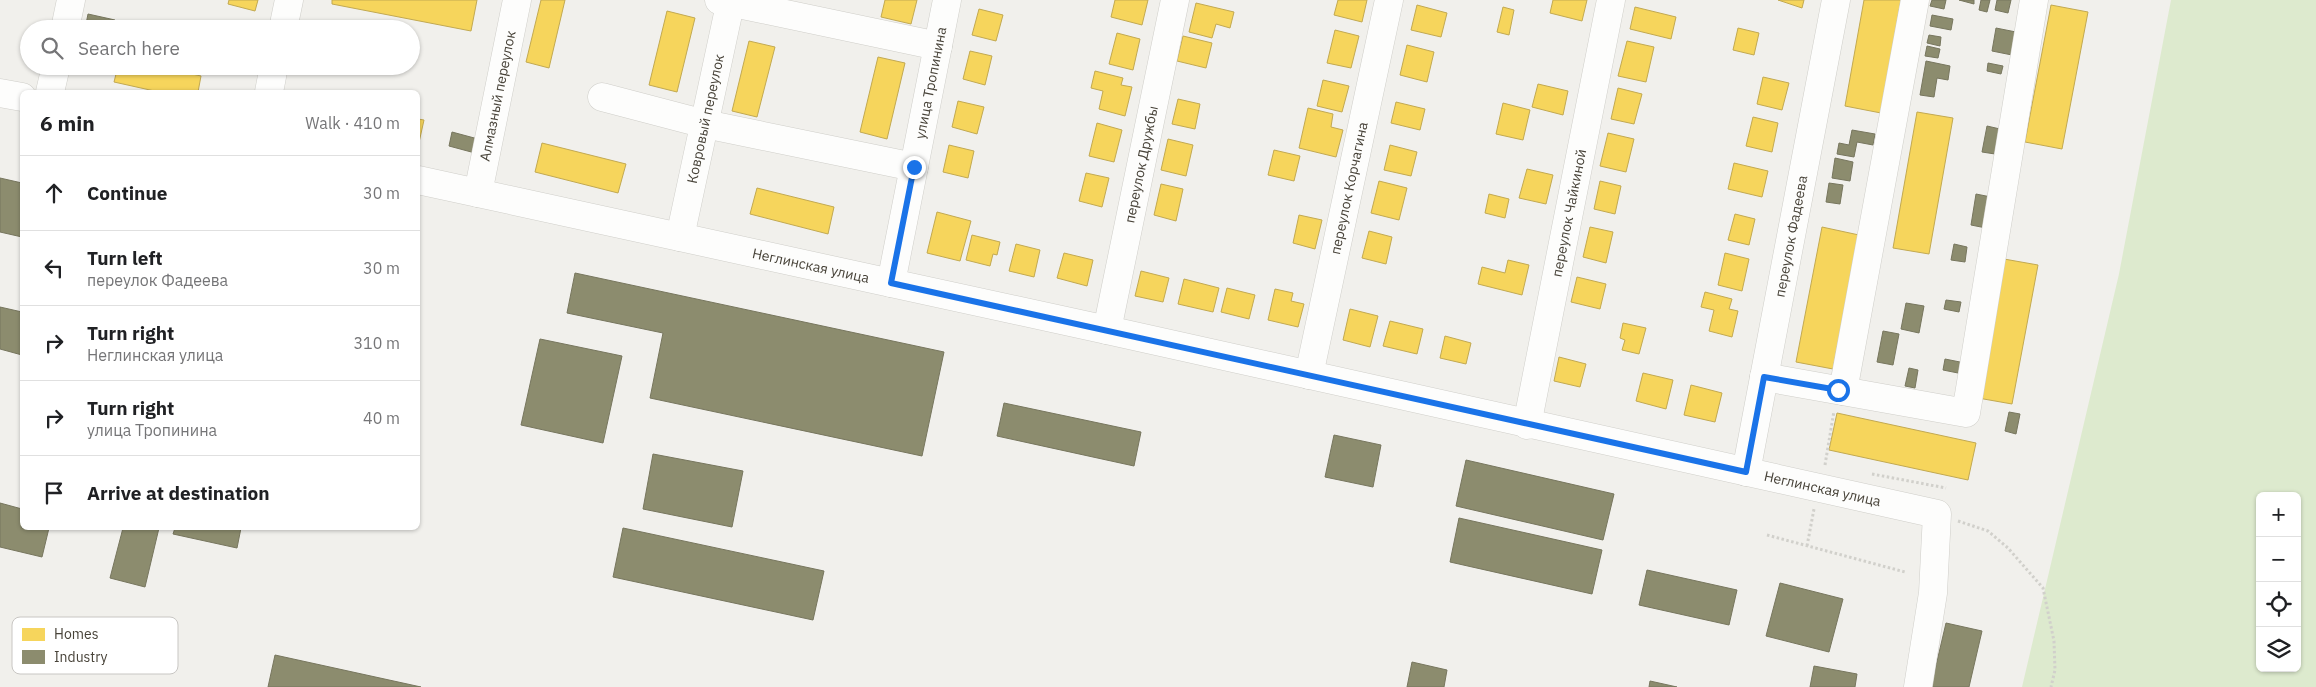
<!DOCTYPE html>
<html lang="en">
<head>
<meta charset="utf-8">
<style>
	body { margin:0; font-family:"IBM Plex Sans",sans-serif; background:#f2f2f2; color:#202124 }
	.controls { position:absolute; right:15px; bottom:15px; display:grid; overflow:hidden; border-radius:8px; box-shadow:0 1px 4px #0004 }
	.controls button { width:45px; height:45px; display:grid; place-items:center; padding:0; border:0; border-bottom:1px solid #e0e0e0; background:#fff; color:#202124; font:25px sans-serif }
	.stop { position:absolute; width:15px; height:15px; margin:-11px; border:4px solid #1a73e8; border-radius:50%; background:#fff }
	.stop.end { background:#1a73e8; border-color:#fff; box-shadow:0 1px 5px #0008 }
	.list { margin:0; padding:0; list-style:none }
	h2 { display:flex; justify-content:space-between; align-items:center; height:65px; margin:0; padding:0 20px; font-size:21px }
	h2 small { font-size:16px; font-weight:400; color:#757577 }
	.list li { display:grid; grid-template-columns:32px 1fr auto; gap:15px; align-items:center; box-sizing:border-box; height:75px; padding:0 20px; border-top:1px solid #e0e0e0 }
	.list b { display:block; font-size:19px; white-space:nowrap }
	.list p { margin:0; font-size:16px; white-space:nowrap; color:#757577 }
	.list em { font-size:16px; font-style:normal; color:#757577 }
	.icon { flex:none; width:28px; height:28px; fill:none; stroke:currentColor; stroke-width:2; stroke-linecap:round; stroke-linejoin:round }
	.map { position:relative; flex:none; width:2316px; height:687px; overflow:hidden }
	.search { position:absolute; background:#fff; box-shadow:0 1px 4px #0004; left:20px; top:20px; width:400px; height:55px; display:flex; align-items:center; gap:12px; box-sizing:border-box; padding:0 18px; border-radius:28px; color:#757577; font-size:19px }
	.panel { position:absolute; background:#fff; box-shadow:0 1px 4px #0004; left:20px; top:90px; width:400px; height:440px; border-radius:8px }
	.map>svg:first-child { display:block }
</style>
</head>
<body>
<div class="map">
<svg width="2316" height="687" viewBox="0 0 2316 687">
	<rect width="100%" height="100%" fill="#f1f0ec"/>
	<!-- green -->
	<path fill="#ddeace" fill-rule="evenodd" d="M2171,0H2316V687H2022L2119,274ZM2260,496H2297V668H2260Z"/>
	<!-- homes -->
	<path fill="#f6d55c" stroke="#c2a951" d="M229,0H258L255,11L228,4Z
		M332,0H477L471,31L332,4Z
		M541,0H565L549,68L526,62Z
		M885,0H917L911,24L881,17Z
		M1115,0H1148L1142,25L1111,17Z
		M1338,0H1367L1362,22L1334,15Z
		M1553,0H1587L1582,21L1550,13Z
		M1778,0H1804L1802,8Z
		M1864,0H1901L1881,113L1845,106Z
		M1196,3L1234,12L1230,28L1216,24L1212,38L1189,32Z
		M1417,5L1447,13L1441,37L1411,30Z
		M2051,5L2088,12L2062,149L2025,142Z
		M1503,7L1514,10L1509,35L1497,32Z
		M1635,7L1676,17L1671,39L1630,29Z
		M979,9L1003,15L996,41L972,35Z
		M667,11L695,18L677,92L649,85Z
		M1738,28L1759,33L1754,55L1733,50Z
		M1335,30L1359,36L1351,68L1327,63Z
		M1117,33L1140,39L1133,70L1109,64Z
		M1183,36L1212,43L1206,68L1177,61Z
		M749,41L775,47L757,117L732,111Z
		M1627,41L1654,47L1646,82L1618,76Z
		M1407,45L1434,52L1427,82L1400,75Z
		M970,51L992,56L985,85L963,79Z
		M878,57L905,63L887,139L860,132Z
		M118,66H157L201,76L198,92H159L114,82Z
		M1095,71L1123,78L1121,85L1132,87L1125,116L1099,109L1103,91L1091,88Z
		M1763,77L1789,83L1782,110L1757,104Z
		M1323,80L1349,86L1342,112L1317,106Z
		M1538,84L1568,91L1563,115L1532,107Z
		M1618,88L1642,94L1634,124L1611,119Z
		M1178,99L1200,104L1195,129L1172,124Z
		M958,101L984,107L977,134L952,127Z
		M1396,102L1425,109L1420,130L1391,123Z
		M1503,103L1530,110L1523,140L1496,134Z
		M1308,108L1333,114L1331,127L1343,130L1336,157L1299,148Z
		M1917,112L1953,118L1929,254L1893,248Z
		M1753,117L1778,123L1772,152L1746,146Z
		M418,119L424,120L418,147Z
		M1097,123L1122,130L1114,162L1089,156Z
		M1608,133L1634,139L1626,172L1600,166Z
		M1168,139L1193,145L1186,176L1161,170Z
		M542,143L626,164L618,193L535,172Z
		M949,145L974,151L968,178L943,172Z
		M1390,145L1417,152L1411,176L1384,170Z
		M1274,150L1300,156L1294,181L1268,175Z
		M1734,163L1768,171L1762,197L1728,189Z
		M1527,169L1553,175L1546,204L1519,198Z
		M1086,173L1109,178L1102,207L1079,201Z
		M1379,181L1407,188L1399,220L1371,213Z
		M1600,181L1621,186L1615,214L1594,209Z
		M1161,184L1183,189L1176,221L1154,215Z
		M757,188L834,207L828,234L750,214Z
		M1489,194L1509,199L1505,218L1485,213Z
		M937,212L971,221L960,261L927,253Z
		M1735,214L1755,219L1749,245L1728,240Z
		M1299,215L1322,220L1315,249L1293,243Z
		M1590,227L1613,232L1606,263L1583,257Z
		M1822,227L1859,235L1833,369L1796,362Z
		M1369,231L1392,237L1386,264L1362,258Z
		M972,235L1000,242L997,255L993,254L990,266L966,260Z
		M1016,244L1040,250L1034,277L1009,271Z
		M1064,253L1093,260L1087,286L1057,278Z
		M1725,253L1749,259L1742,291L1718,285Z
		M2004,259L2038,265L2012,404L1978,398Z
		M1508,260L1529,265L1522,295L1478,284L1482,267L1505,273Z
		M1141,271L1169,278L1163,302L1135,296Z
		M1577,277L1606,284L1600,309L1571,302Z
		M1184,279L1219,288L1213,312L1178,304Z
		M1227,288L1255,295L1249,319L1221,312Z
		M1275,289L1293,293L1291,301L1304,304L1298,327L1268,320Z
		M1705,292L1732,299L1729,309L1738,311L1732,337L1709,331L1714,310L1701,307Z
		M1350,309L1378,316L1370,347L1343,340Z
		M1390,321L1423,329L1417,354L1383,346Z
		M1623,323L1646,328L1639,354L1622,350L1625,340L1620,338Z
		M1445,336L1471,343L1466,364L1440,358Z
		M1559,357L1586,364L1580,387L1554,381Z
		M1643,373L1673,380L1666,409L1636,401Z
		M1691,385L1722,393L1715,422L1684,415Z
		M1837,413L1976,443L1968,480L1829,450Z"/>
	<!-- industry -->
	<path fill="#8c8c6e" stroke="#77765e" d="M1932,0H1946L1944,9L1930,6Z
		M1959,0H1974V4Z
		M1981,0H1990L1987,12L1979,10Z
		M1997,0H2011L2008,13L1995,10Z
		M88,14L115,20L112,29H85Z
		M1932,15L1953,19L1951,30L1930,26Z
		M1996,28L2016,32L2012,55L1992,51Z
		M1929,35L1941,37L1940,46L1927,43Z
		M1927,46L1940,49L1938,58L1925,56Z
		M1926,61L1950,66L1948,80L1937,78L1934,97L1920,95Z
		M1988,63L2003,66L2001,74L1987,71Z
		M1987,126L2000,129L1995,154L1982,152Z
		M1852,130L1875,134L1873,145L1857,142L1854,157L1837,154L1839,143L1849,145Z
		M452,132L478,139L475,153L449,146Z
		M1835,158L1853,162L1850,181L1832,178Z
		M0,178L22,183V237L0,232Z
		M1829,183L1843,185L1840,204L1826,202Z
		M1976,194L1991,197L1986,228L1971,225Z
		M1954,244L1967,247L1965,262L1951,260Z
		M575,273L944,352L922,456L650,398L663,333L567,313Z
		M1946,300L1961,302L1959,312L1944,309Z
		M1906,303L1924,306L1919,333L1901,329Z
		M0,307L22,312V355L0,349Z
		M1883,331L1899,334L1893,365L1877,362Z
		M540,339L622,356L603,443L521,425Z
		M1945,359L1965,363L1963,374L1943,370Z
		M1909,368L1918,370L1915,388L1905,386Z
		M1004,403L1141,432L1134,466L997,436Z
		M2009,412L2020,414L2016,434L2005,431Z
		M1334,435L1381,445L1373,487L1325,477Z
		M653,454L743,471L732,527L643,509Z
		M1466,460L1614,494L1603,540L1456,506Z
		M0,503L22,509V528H49L42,557L0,547Z
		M1459,518L1602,550L1592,594L1450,562Z
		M123,528H159L145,587L110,578Z
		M175,528H241L237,548L173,534Z
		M623,528L824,571L813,620L613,577Z
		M1647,570L1737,590L1729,625L1639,605Z
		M1780,583L1843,599L1829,652L1766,636Z
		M1946,623L1982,631L1969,687H1931Z
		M275,655L421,687H268Z
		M1412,662L1447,670L1444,687H1407Z
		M1814,666L1857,674L1855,687H1810Z
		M1650,681L1677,687H1649Z"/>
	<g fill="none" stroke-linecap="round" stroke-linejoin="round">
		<defs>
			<g id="minor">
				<path d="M719,0L938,46"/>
				<path d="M65,29L71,0"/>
				<path d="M283,29L289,0"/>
				<path d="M50,92L56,66"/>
				<path d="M269,92L274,66"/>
				<path d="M0,93L22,97"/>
				<path d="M602,97L705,124L914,167"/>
				<path id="s1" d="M418,180L1107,330L1937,514L1933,593L1918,687"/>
				<path id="s2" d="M478,193L517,0"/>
				<path id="s3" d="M680,237L731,0"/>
				<path id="s4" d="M891,283L947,0"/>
				<path id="s5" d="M1107,330L1175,0"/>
				<path id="s6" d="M1309,375L1389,0"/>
				<path d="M1764,377L1966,413L2034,0"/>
				<path d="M1843,391L1915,0"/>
				<path id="s7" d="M1527,425L1611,0"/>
				<path id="s8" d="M1746,472L1836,0"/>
			</g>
		</defs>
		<!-- minor casing -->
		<use href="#minor" stroke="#cfcec9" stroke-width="29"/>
		<!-- path -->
		<path stroke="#d1d0cb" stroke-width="3" stroke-dasharray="2.5 2.5" stroke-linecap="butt" d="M1825,465L1834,411
			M1872,474L1946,488
			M1958,521L1988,531L2008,548L2043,588L2054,641L2055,670L2051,687
			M1767,535L1905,572
			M1807,546L1814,509"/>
		<!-- minor -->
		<use href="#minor" stroke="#fdfdfc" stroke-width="28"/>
	</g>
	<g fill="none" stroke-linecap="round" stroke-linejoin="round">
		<!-- route -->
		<path stroke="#1a73e8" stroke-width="6" d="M914,167L891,283L1746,472L1764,377L1838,390"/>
	</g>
	<g text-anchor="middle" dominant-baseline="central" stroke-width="5" stroke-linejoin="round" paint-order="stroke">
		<!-- street labels -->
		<g font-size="14" fill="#474238" stroke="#fff">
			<text stroke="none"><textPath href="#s4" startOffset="204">улица Тропинина</textPath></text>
			<text stroke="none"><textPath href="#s2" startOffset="99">Алмазный переулок</textPath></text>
			<text stroke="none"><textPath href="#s3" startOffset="121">Ковровый переулок</textPath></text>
			<text stroke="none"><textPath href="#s5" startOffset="169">переулок Дружбы</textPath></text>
			<text stroke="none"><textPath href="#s6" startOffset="191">переулок Корчагина</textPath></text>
			<text stroke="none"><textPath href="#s7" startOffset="216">переулок Чайкиной</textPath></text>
			<text stroke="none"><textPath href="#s8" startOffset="240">переулок Фадеева</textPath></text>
			<text stroke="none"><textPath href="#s1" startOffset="402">Неглинская улица</textPath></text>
			<text stroke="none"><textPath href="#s1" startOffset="1438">Неглинская улица</textPath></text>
		</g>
	</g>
	<!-- legend -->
	<rect x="12" y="617" width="166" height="57" rx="8" fill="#fff" stroke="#c8c6c3" stroke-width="1"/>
	<rect x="22" y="628" width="23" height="13" fill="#f6d55c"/>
	<rect x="22" y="650" width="23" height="14" fill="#8c8c6e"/>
	<g font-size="14" fill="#474238">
		<text x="54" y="639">Homes</text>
		<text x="54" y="662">Industry</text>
	</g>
</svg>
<div class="controls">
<button>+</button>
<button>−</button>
<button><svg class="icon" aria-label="locate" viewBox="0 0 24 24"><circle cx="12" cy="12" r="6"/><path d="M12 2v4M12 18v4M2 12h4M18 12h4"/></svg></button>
<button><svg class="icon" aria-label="layers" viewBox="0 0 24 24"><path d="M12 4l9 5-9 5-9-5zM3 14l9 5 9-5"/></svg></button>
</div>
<div class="stop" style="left:1838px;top:390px"></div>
<div class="stop end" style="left:914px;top:167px"></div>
<div class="search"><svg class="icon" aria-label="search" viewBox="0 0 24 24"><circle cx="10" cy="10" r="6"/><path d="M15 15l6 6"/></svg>Search here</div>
<section class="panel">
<h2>6 min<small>Walk · 410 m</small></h2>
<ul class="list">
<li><svg class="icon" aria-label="ahead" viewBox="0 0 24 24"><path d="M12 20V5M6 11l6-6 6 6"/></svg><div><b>Continue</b></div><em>30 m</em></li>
<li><svg class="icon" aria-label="left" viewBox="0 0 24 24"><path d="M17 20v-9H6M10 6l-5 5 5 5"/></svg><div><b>Turn left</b><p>переулок Фадеева</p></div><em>30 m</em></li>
<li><svg class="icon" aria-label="right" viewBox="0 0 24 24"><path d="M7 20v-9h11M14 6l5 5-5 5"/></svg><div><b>Turn right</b><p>Неглинская улица</p></div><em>310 m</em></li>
<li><svg class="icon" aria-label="right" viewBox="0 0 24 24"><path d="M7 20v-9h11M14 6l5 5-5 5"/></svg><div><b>Turn right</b><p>улица Тропинина</p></div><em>40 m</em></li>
<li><svg class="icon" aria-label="arrive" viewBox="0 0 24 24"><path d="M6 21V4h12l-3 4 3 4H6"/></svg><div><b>Arrive at destination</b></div></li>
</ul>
</section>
</div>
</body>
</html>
